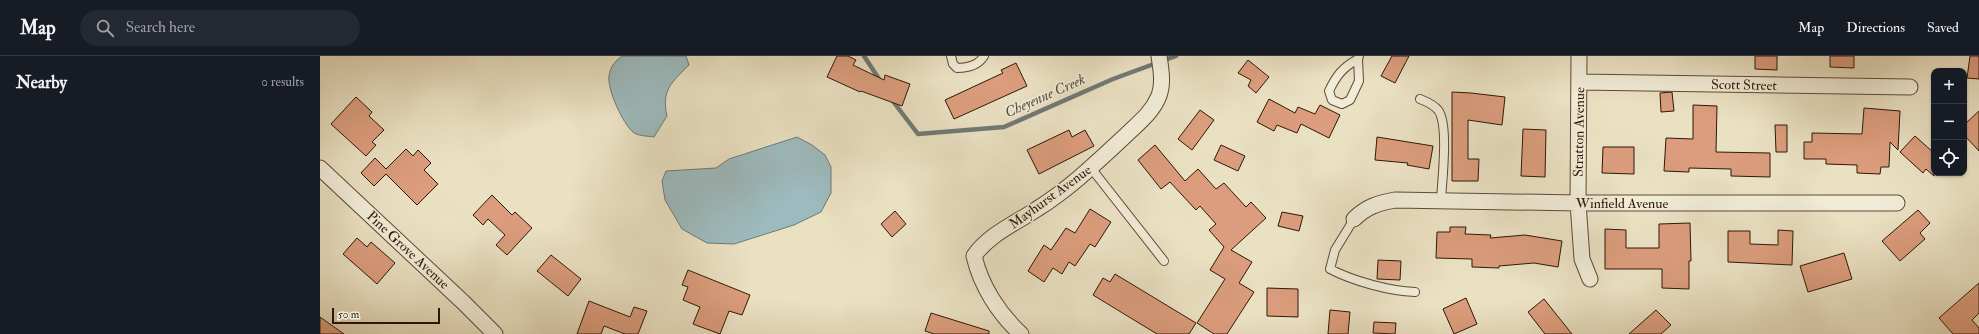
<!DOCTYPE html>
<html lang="en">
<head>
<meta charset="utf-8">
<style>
	body { margin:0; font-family:"IM FELL Double Pica",serif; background:#242831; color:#f1f3f6 }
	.controls { position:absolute; right:12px; top:12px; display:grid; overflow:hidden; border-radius:8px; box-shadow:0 1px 3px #0004 }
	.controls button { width:36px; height:36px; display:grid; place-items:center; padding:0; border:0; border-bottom:1px solid #363941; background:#171b24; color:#f1f3f6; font:20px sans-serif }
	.scale { position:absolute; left:12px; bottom:10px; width:108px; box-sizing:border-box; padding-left:4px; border:2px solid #2f1706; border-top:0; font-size:11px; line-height:14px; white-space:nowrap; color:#2f1706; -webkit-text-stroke:3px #f1ecd8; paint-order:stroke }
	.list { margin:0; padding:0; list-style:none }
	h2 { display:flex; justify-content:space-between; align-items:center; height:52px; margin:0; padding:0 16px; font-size:17px }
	h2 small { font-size:13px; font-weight:400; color:#9ea1a6 }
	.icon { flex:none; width:22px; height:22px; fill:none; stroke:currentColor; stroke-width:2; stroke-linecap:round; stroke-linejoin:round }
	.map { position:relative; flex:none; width:1659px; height:278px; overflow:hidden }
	header { display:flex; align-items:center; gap:24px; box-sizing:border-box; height:56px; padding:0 20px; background:#171b24; border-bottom:1px solid #363941 }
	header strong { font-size:19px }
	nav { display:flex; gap:22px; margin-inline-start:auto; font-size:14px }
	.search { width:280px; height:36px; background:#242831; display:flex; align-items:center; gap:10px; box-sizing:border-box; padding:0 14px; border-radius:22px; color:#9ea1a6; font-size:15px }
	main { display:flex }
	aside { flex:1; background:#171b24 }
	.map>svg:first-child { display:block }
</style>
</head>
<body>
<header>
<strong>Map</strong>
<div class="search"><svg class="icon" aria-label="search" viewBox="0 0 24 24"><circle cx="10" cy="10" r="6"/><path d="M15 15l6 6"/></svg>Search here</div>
<nav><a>Map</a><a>Directions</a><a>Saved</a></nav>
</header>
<main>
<aside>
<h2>Nearby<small>0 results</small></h2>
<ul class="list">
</ul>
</aside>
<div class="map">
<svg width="1659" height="278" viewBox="0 0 1659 278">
	<rect width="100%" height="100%" fill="#eae1c3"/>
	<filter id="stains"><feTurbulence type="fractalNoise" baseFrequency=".005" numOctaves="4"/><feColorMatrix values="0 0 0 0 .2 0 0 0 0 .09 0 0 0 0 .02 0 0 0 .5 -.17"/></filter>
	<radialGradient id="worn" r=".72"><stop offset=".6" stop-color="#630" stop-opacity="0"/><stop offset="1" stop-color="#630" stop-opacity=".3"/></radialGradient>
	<!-- water -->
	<path fill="#9dbbbe" stroke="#717974" d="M302,0H366L369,9C352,26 341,34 347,60L334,81C328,80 317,80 313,76C303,68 287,33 289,20C290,11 295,5 302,0Z
		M477,81L492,89L505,99L511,111V137L501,156L474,169L414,188L387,187L362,173L345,144L342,125L346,115L396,112L409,103Z"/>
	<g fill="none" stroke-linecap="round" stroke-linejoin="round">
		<!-- stream -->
		<path stroke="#717974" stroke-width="4.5" d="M544,0L561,26
			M572,44L598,78L684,71L793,23L856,0"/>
	</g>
	<!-- building -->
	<path fill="#db9d7d" stroke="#2f1706" d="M517,0H528L536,4L533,9L564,24L565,19L590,28L582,50L541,35L540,36L507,21Z
		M1072,0H1089L1075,27L1061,20Z
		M1435,0H1457V14L1435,13Z
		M1510,0H1534V12L1510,11Z
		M1650,0H1659V23L1647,22Z
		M928,4L949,21L936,37L928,30L931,24L918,17Z
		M696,7L707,30L634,63L625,44L683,17L681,14Z
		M1132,36L1151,37L1185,41L1182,69L1148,64V103H1159L1158,125H1132Z
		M1352,36L1354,55L1341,56L1340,37Z
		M36,41L52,56L49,60L64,74L52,86L56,89L46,100L11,68Z
		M949,43L975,57L978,51L995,58L1000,49L1020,59L1009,82L981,68L977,77L957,69L954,75L937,66Z
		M1373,49L1397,50L1396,96L1450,97V121L1411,120V113L1369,112V116L1344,115L1346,82L1373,83Z
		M1544,52L1580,55L1578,94L1570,86L1569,111H1561L1560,118L1537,117V109L1506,108V103H1484V86H1492V77L1542,78Z
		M880,54L894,64L872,94L858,83Z
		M1659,55V95L1644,79V69Z
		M1455,69H1467V96H1456Z
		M1203,73L1226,74L1225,121L1201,120Z
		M749,74L752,81L765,74L774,90L719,118L707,94Z
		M1595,80L1614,97V120L1606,113L1603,117L1580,96Z
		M1057,81L1113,90L1109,113L1087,109L1088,107L1055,104Z
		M835,89L865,125L878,113L896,133L904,127L926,151L931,146L946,162L911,194L932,206L919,227L934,236L907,278H894L877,267L905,223L890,214L904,191L889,174L896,168L880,150L876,154L850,126L841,133L818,104Z
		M901,89L925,100L918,115L894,104Z
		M1283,91H1314V118L1282,117Z
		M86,93L93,100L98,94L111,107L104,114L118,128L97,149L66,118L54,130L41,117L55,102L66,113Z
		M172,139L192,159L195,156L212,172L187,199L176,189L185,179L168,163L163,169L153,159Z
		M770,153L791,166L775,191L770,188L755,210L749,206L742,218L733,212L724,226L708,215L724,189L731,194L746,172L755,177Z
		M1598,154L1610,167L1600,177L1605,183L1580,205L1562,185Z
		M575,155L586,168L572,181L561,168Z
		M962,156L983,160L979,175L958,170Z
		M1370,167L1371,205H1369V233L1342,232V213H1285V173L1306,174V192H1339V168Z
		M1130,171H1146L1145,178L1171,179L1170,182L1205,179L1242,185L1238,211L1214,207L1179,210V212L1152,211V203L1116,202L1117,176H1130Z
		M1458,174L1473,175L1472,209L1408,206V175H1430V188L1458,189Z
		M37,182L47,191L51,186L75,207L57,228L23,198Z
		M1524,197L1532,223L1488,236L1480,210Z
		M231,199L261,223L248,240L217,215Z
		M1058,204L1081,205L1080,224L1057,223Z
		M368,214L430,239L422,259L409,255L400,278L373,268L380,251L363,244L368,231L362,229Z
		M795,218L876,267L869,278H837L773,239L783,222L790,226Z
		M1659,227V257L1652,264L1659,272V278H1633L1619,262Z
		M947,232L978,233V261L947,260Z
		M1146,242L1157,268L1134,278L1123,253Z
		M1224,243L1252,278H1225L1208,256Z
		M269,245L310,261L314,251L327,255L318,278H305L284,270L281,278H257Z
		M1010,254L1030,256L1028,278H1008Z
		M1336,254L1351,269L1341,278H1309Z
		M611,257L669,275V278H614L605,275Z
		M0,261L24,278H0Z
		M1054,266L1076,267L1075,278L1053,277Z"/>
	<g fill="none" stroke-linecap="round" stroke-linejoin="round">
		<defs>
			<path id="lane" d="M631,0L633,8L637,12C648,12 658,10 664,0
				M1038,3C1023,11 1016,20 1009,35L1012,44L1022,48L1030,44L1039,25L1038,3L1039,0
				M1100,43C1107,46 1113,48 1118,54C1129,68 1122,125 1121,144
				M771,112L844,205
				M1034,163L1015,194L1010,213C1033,225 1069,235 1095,236"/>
			<path id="street" d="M1259,0L1258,147L1262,203L1270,223
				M1259,26L1590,31
				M0,112L143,246L175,278
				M1034,163C1046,151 1058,147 1075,144L1258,147H1577
				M701,278C679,258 661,230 654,200C668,179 696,167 717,153C749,133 776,107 804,81C816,69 831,58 838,42C844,29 841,13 839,0"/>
		</defs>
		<!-- lane casing -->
		<use href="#lane" stroke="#5e4a35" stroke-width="10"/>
		<!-- street casing -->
		<use href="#street" stroke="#5e4a35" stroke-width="17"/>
		<!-- lane -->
		<use href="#lane" stroke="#f1ecd8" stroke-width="8"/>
		<!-- street -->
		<use href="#street" stroke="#f1ecd8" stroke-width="15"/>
	</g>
	<g text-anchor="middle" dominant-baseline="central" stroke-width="3" stroke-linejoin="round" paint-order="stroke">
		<!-- street labels -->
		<g font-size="14" fill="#2f1706" stroke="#f1ecd8">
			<text transform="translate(1424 29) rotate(1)">Scott Street</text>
			<text transform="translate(1259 76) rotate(-89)">Stratton Avenue</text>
			<text transform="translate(730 141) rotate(-36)">Mayhurst Avenue</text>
			<text x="1302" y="147">Winfield Avenue</text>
			<text transform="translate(88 194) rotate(43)">Pine Grove Avenue</text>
		</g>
		<!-- water labels -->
		<g font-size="15" font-style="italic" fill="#565046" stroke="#f1ecd8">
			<text transform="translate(725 40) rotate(-24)">Cheyenne Creek</text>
		</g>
	</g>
	<rect width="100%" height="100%" filter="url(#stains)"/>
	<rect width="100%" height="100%" fill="url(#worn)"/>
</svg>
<div class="controls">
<button>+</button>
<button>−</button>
<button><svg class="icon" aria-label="locate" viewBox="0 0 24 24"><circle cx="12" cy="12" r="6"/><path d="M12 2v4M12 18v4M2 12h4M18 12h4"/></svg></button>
</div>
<div class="scale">50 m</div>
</div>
</main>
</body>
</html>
